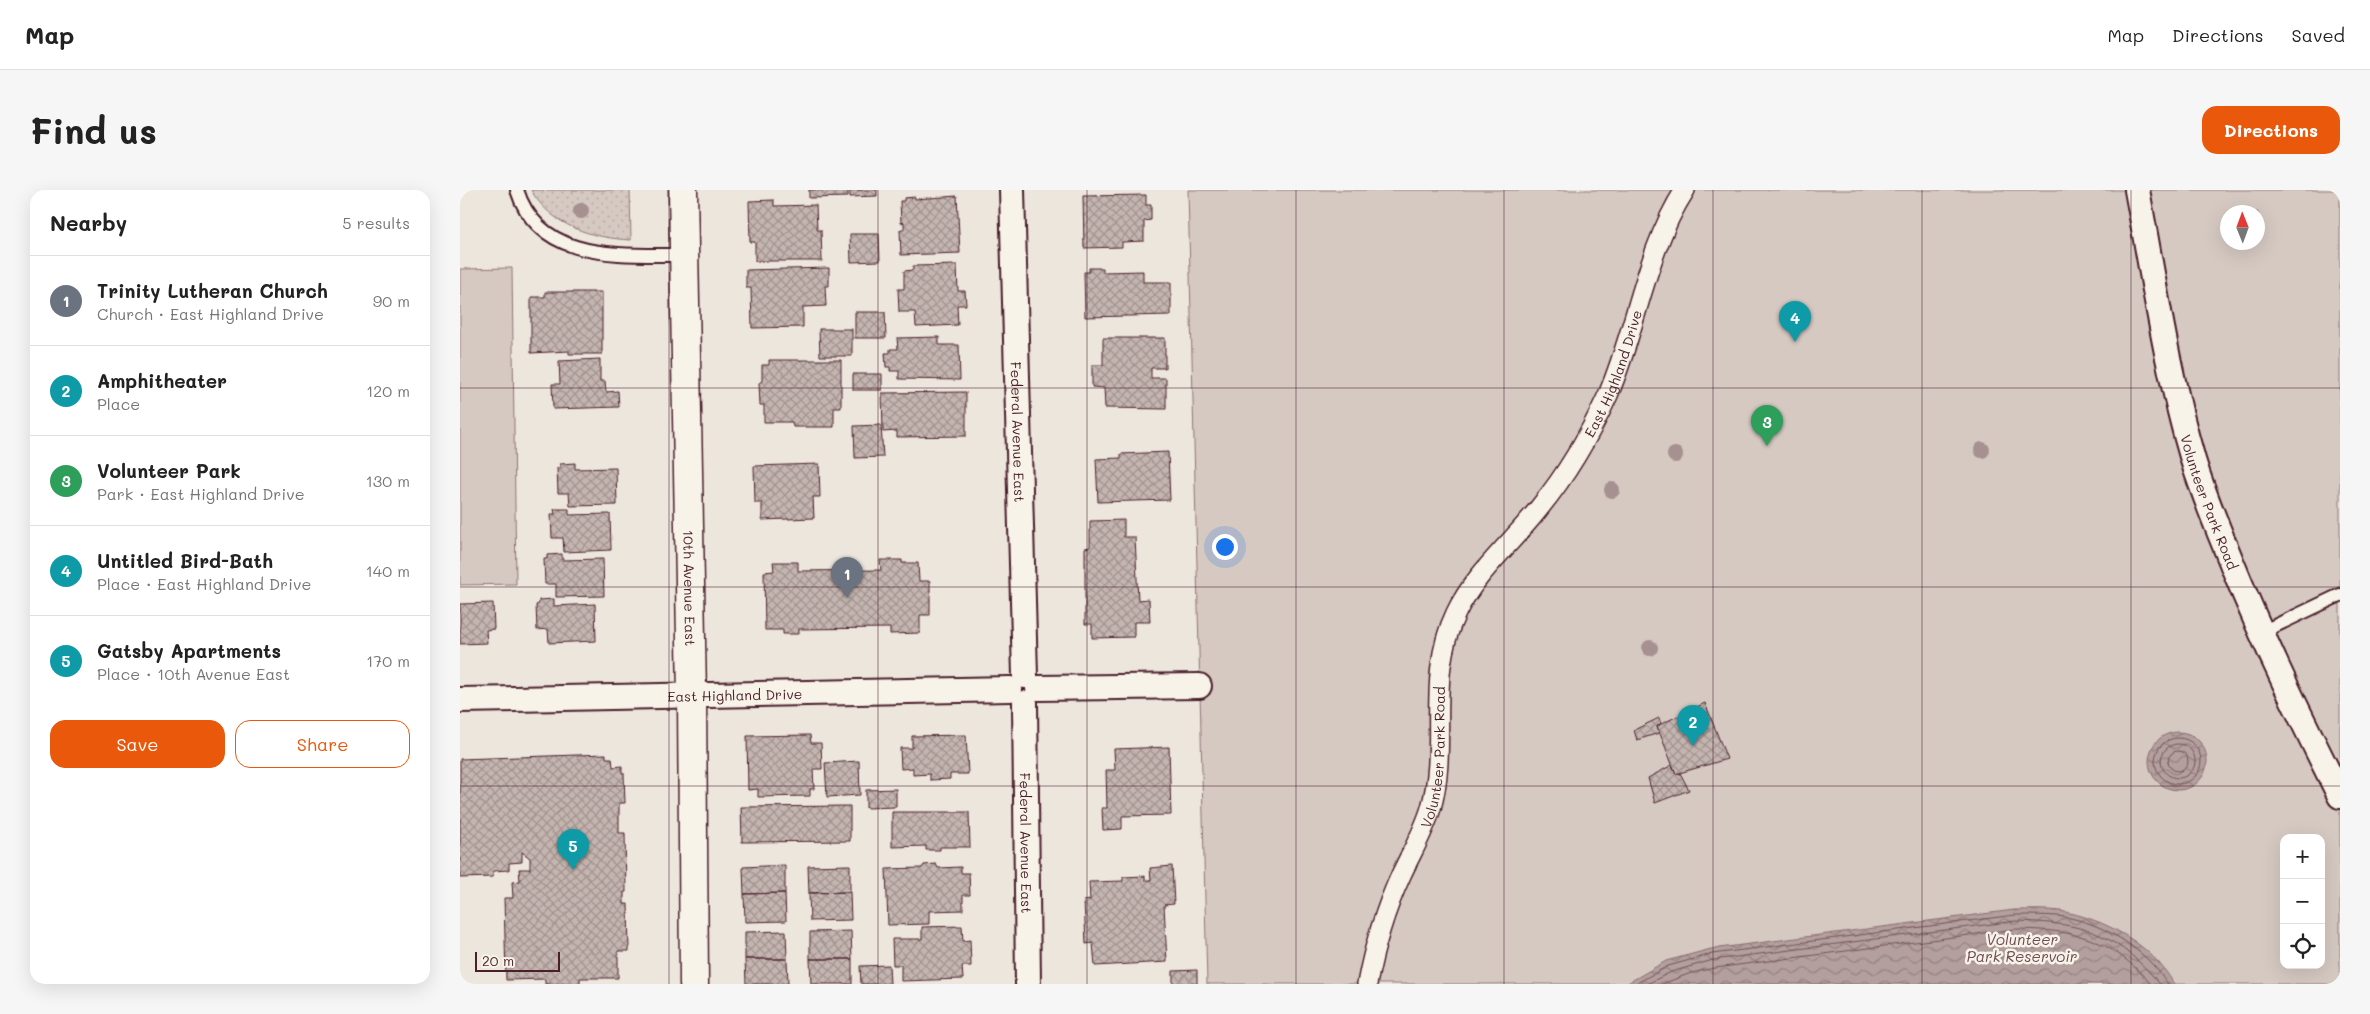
<!DOCTYPE html>
<html lang="en">
<head>
<meta charset="utf-8">
<style>
	body { margin:0; font-family:Mali,sans-serif; background:#f6f6f6; color:#222 }
	.controls { position:absolute; right:15px; bottom:15px; display:grid; overflow:hidden; border-radius:10px; box-shadow:0 5px 20px #0002 }
	.controls button { width:45px; height:45px; display:grid; place-items:center; padding:0; border:0; border-bottom:1px solid #e0e0e0; background:#fff; color:#222; font:25px sans-serif }
	.compass { position:absolute; left:1760px; top:15px; width:45px; height:45px; border-radius:50%; background:#fff; box-shadow:0 5px 20px #0002; rotate:359deg }
	.scale { position:absolute; left:15px; bottom:12px; width:85px; box-sizing:border-box; padding-left:5px; border:2px solid #4a1f2b; border-top:0; font-size:14px; line-height:18px; white-space:nowrap; color:#4a1f2b; -webkit-text-stroke:4px #f7f3e8; paint-order:stroke }
	.you { position:absolute; left:764px; top:356px; width:18px; height:18px; margin:-12px; border:4px solid #fff; border-radius:50%; background:#1a73e8; box-shadow:0 0 0 8px #1a73e833 }
	.badge { display:grid; place-items:center; width:32px; height:32px; border-radius:50%; background:#ea580c; color:#fff; font-size:16px; font-weight:700 }
	.pin { position:absolute; translate:-50% -41px; filter:drop-shadow(0 1px 2px #0008) }
	.pin::after { content:''; position:absolute; top:26px; width:18px; height:15px; background:inherit; clip-path:polygon(0 0,100% 0,50% 100%) }
	.list { margin:0; padding:0; list-style:none }
	h2 { display:flex; justify-content:space-between; align-items:center; height:65px; margin:0; padding:0 20px; font-size:21px }
	h2 small { font-size:16px; font-weight:400; color:#767676 }
	.list li { display:grid; grid-template-columns:32px 1fr auto; gap:15px; align-items:center; box-sizing:border-box; height:90px; padding:0 20px; border-top:1px solid #e0e0e0 }
	.list b { display:block; font-size:19px; white-space:nowrap }
	.list p { margin:0; font-size:16px; white-space:nowrap; color:#767676 }
	.list em { font-size:16px; font-style:normal; color:#767676 }
	.actions { display:flex; gap:10px; padding:15px 20px }
	.actions a { flex:1; padding:11px 0; border:1px solid #ea580c; border-radius:15px; text-align:center; font-size:18px; color:#ea580c }
	.actions .main { background:#ea580c; color:#fff }
	.icon { flex:none; width:28px; height:28px; fill:none; stroke:currentColor; stroke-width:2; stroke-linecap:round; stroke-linejoin:round }
	.map { position:relative; flex:none; width:1880px; height:794px; overflow:hidden; border-radius:15px }
	header { display:flex; align-items:center; gap:30px; box-sizing:border-box; height:70px; padding:0 25px; background:#fff; border-bottom:1px solid #e0e0e0 }
	header strong { font-size:24px }
	nav { display:flex; gap:28px; margin-inline-start:auto; font-size:18px }
	.intro { display:flex; align-items:center; justify-content:space-between; box-sizing:border-box; height:120px; padding:0 30px }
	h1 { margin:0; font-size:35px }
	.button { padding:12px 22px; border-radius:15px; background:#ea580c; color:#fff; font-size:18px; font-weight:700 }
	main { display:flex; gap:30px; padding:0 30px }
	aside { flex:1; background:#fff; border-radius:15px; box-shadow:0 5px 20px #0002 }
	.map>svg:first-child { display:block }
</style>
</head>
<body>
<header>
<strong>Map</strong>
<nav><a>Map</a><a>Directions</a><a>Saved</a></nav>
</header>
<div class="intro"><h1>Find us</h1><a class="button">Directions</a></div>
<main>
<aside>
<h2>Nearby<small>5 results</small></h2>
<ul class="list">
<li><span class="badge" style="background:#6b7280">1</span><div><b>Trinity Lutheran Church</b><p>Church · East Highland Drive</p></div><em>90 m</em></li>
<li><span class="badge" style="background:#0f9aa8">2</span><div><b>Amphitheater</b><p>Place</p></div><em>120 m</em></li>
<li><span class="badge" style="background:#2e9e5b">3</span><div><b>Volunteer Park</b><p>Park · East Highland Drive</p></div><em>130 m</em></li>
<li><span class="badge" style="background:#0f9aa8">4</span><div><b>Untitled Bird-Bath</b><p>Place · East Highland Drive</p></div><em>140 m</em></li>
<li><span class="badge" style="background:#0f9aa8">5</span><div><b>Gatsby Apartments</b><p>Place · 10th Avenue East</p></div><em>170 m</em></li>
</ul>
<div class="actions"><a class="main">Save</a><a>Share</a></div>
</aside>
<div class="map">
<svg width="1880" height="794" viewBox="0 0 1880 794">
	<defs>
		<pattern id="grass-dots" width="8" height="8" patternUnits="userSpaceOnUse" patternTransform="scale(1.25)"><rect width="8" height="8" fill="#d5c9c2"/><path d="M2 2h.1M6 6h.1" fill="none" stroke="#b8aca7" stroke-width="1.8" stroke-linecap="round"/></pattern>
		<pattern id="water-waves" width="16" height="10" patternUnits="userSpaceOnUse" patternTransform="scale(1.25)"><rect width="16" height="10" fill="#b39f9d"/><path d="M0 5q4-4 8 0t8 0" fill="none" stroke="#948180"/></pattern>
		<pattern id="building-cross-hatch" width="8" height="8" patternUnits="userSpaceOnUse" patternTransform="scale(1.25)"><rect width="8" height="8" fill="#c4b5b0"/><path d="M0 0l8 8M0 8l8-8" fill="none" stroke="#a1938f"/></pattern>
	</defs>
	<rect width="100%" height="100%" fill="#ece6dd"/>
	<filter id="ink" filterUnits="userSpaceOnUse"><feTurbulence type="fractalNoise" baseFrequency=".02" numOctaves="2"/><feDisplacementMap in="SourceGraphic" scale="10" xChannelSelector="R" yChannelSelector="G"/><feConvolveMatrix kernelMatrix="1 2 1 2 8 2 1 2 1" color-interpolation-filters="sRGB"/></filter>
	<g filter="url(#ink)">
		<!-- grass -->
		<path fill="url(#grass-dots)" stroke="#907476" d="M71,0H170L171,50C132,48 91,36 71,0Z"/>
		<!-- green -->
		<path fill="#d5c9c2" stroke="#907476" fill-rule="evenodd" d="M728,0H1880V794H747ZM1768,22H1798V52H1768ZM1824,648H1861V775H1824Z
			M52,78L56,394L0,395V79Z"/>
		<!-- water -->
		<path fill="url(#water-waves)" stroke="#896c6f" d="M1689 571a29 29 0 1 1 58 0a29 29 0 1 1-58 0Z
			M1554,720C1569,720 1586,719 1600,721C1643,728 1692,754 1714,794H1166L1206,771L1251,759Z"/>
		<g fill="none" stroke-linecap="round" stroke-linejoin="round">
			<!-- shore -->
			<path stroke="#745259" stroke-width="1" d="M1695 571a23 23 0 1 1 46 0a23 23 0 1 1-46 0Z
				M1701 571a17 17 0 1 1 34 0a17 17 0 1 1-34 0Z
				M1708 571a10 10 0 1 1 20 0a10 10 0 1 1-20 0Z
				M1175,794L1208,776L1252,764L1555,725C1569,725 1583,725 1597,726C1639,730 1685,758 1708,794
				M1187,794L1211,782L1253,770L1555,731C1623,733 1654,741 1700,794
				M1202,794L1231,783L1255,778L1555,739C1615,740 1650,747 1691,794"/>
		</g>
		<!-- building -->
		<path fill="url(#building-cross-hatch)" stroke="#4a1f2b" d="M349,0H388V7L349,8Z
			M390,0H417V6L390,7Z
			M686,5V15H691V30L684,31V51L662,52V57L624,58L623,6Z
			M497,6L500,63L441,65L440,40H444V32L441,33L440,11H444V8L455,7V9Z
			M314,10V16L356,15L357,40H361L362,71H295V52H290L289,11Z
			M390,44H419L420,71L391,72Z
			M497,75L498,101H505L506,115H497L498,135L456,137L455,122H439L438,99H444V81L453,80V76Z
			M369,78V96H365L366,116L343,117V137L292,138L291,98H286V80Z
			M629,78H643V82L683,81V92H711V125L625,127L624,82H629Z
			M85,102H142V164H109V161L71,163V107H85Z
			M395,122H425L426,148H395Z
			M359,139H392V166H360Z
			M479,147V155H499L500,190L439,189V181H430V177H426L425,163H430V159H438L437,148Z
			M643,148H705V178H691V188H706V219L645,218L644,198L632,197V175H643Z
			M140,169V191H145L146,202L158,201L159,217L93,219L92,194H100L99,171Z
			M309,170H381V218H374V237H333L332,232H304V215H300L299,193L302,191V175H309Z
			M393,184H422V200H393Z
			M506,202V246L437,247V241L423,242L422,203Z
			M421,235L423,267L395,268L394,236Z
			M708,262L710,310L638,312L636,269L661,268V264Z
			M115,273V279L156,278L157,315L110,316L109,303H98L97,278H100V274Z
			M359,274L360,307H353L354,328L302,330V313H295L294,276Z
			M94,319H109V325L150,324L151,360L104,362L103,348H92L91,324H95Z
			M664,330V347H675L678,410L689,409L690,432H674V447L632,448V434H625V358L630,357V331Z
			M102,364V370L143,369L144,406L96,407V394H85L84,369H87V365Z
			M420,370H442V373H458L459,391H470V425H460V443L430,444V438L339,439V444H323V440H305L304,382L314,381L313,372H338V381L421,380Z
			M94,409V416L135,414L136,451L89,453L88,439L77,440L76,415L79,414V410Z
			M33,413L34,439L26,440L27,453L0,454V414Z
			M1245,513L1267,569L1216,584L1197,536Z
			M1199,528L1201,534L1197,537L1199,543L1177,550L1174,540Z
			M350,545L351,553H361L362,579H353L354,599H350V606L298,607V599L288,600L287,546Z
			M506,545L508,584H490V589L470,590V584L453,585V578L441,579L440,558H452V546Z
			M709,557L711,625L662,626V639L643,640L642,618H647L646,580H655L654,559Z
			M146,564V568H152L153,577L162,576V583H164L165,613H159V643H165L166,702H164V714H168L169,761H158V788H120V794H85V789L46,790L44,708H53L52,692L60,691L59,679H70V668L62,662V672L49,673V680L33,681V687L0,688V569Z
			M399,571L400,605L367,607L365,573Z
			M1212,575L1216,584L1220,583L1229,600L1195,613L1188,588Z
			M436,599V617L406,618V600Z
			M390,616V651L282,652L281,617Z
			M432,622H509L510,657H480V660H466V656L432,657Z
			M476,674L478,678L501,677V683H509L510,705H503V720L469,721V734L428,735L426,679L462,678L464,675Z
			M325,675V703L284,704L283,677Z
			M390,675V702L349,703L348,676Z
			M712,676L714,714L704,715L707,772L635,776L633,753L626,754L624,711L630,710L629,692L663,691V687L685,686V690H691L690,678Z
			M390,702L391,730L350,731L349,703Z
			M325,703L326,731L285,732L284,704Z
			M502,736L503,751L510,750L511,776H502L503,789L441,791V775H433L432,749H462V737Z
			M326,741L327,769H285V742Z
			M391,741L392,769H350V742Z
			M285,769H327L328,794H286Z
			M350,769H392V794H351Z
			M429,775L430,794H401L400,776Z
			M737,780V794H713V781Z"/>
		<g fill="none" stroke-linecap="round" stroke-linejoin="round">
			<defs>
				<path id="service" d="M57,0C80,73 162,64 223,65
					M1800,443L1880,405"/>
				<g id="pedestrian">
					<path id="s1" d="M907,794C914,757 925,720 941,685C951,663 964,642 971,618C989,554 965,487 996,423C1015,383 1053,352 1080,317C1107,284 1130,244 1148,205C1177,138 1185,62 1225,0"/>
				</g>
				<g id="minor">
					<path id="s2" d="M552,0L565,486"/>
					<path id="s3" d="M1677,0C1694,91 1707,181 1733,270C1744,306 1759,341 1773,376C1805,455 1842,530 1880,606"/>
					<path d="M578,498L739,496"/>
					<path id="s4" d="M0,510L550,499"/>
					<path id="s5" d="M565,513L568,794"/>
				</g>
				<g id="secondary">
					<path id="s6" d="M223,0L232,506L234,794"/>
				</g>
			</defs>
			<!-- service casing -->
			<use href="#service" stroke="#4a1f2b" stroke-width="16"/>
			<!-- pedestrian casing -->
			<use href="#pedestrian" stroke="#4a1f2b" stroke-width="22"/>
			<!-- minor casing -->
			<use href="#minor" stroke="#4a1f2b" stroke-width="28"/>
			<!-- secondary casing -->
			<use href="#secondary" stroke="#4a1f2b" stroke-width="31"/>
			<!-- service -->
			<use href="#service" stroke="#f7f3e8" stroke-width="12"/>
			<!-- pedestrian -->
			<use href="#pedestrian" stroke="#f7f3e8" stroke-width="19"/>
			<!-- minor -->
			<use href="#minor" stroke="#f7f3e8" stroke-width="24"/>
			<!-- secondary -->
			<use href="#secondary" stroke="#f7f3e8" stroke-width="28"/>
		</g>
		<!-- trees -->
		<g fill="#a69090">
			<circle cx="121" cy="21" r="8"/>
			<circle cx="1522" cy="260" r="8"/>
			<circle cx="1215" cy="265" r="8"/>
			<circle cx="1152" cy="300" r="8"/>
			<circle cx="1190" cy="458" r="8"/>
		</g>
	</g>
	<!-- grid -->
	<path fill="none" stroke="#4a1f2b" stroke-width="1" stroke-opacity="0.55" d="M209,0V794M418,0V794M627,0V794M836,0V794M1044,0V794M1253,0V794M1462,0V794M1671,0V794M0,198H1880M0,397H1880M0,596H1880"/>
	<g text-anchor="middle" dominant-baseline="central" stroke-width="5" stroke-linejoin="round" paint-order="stroke">
		<!-- street labels -->
		<g font-size="14" fill="#4a1f2b" stroke="#f7f3e8">
			<text stroke="none"><textPath href="#s1" startOffset="675">East Highland Drive</textPath></text>
			<text stroke="none"><textPath href="#s2" startOffset="242">Federal Avenue East</textPath></text>
			<text stroke="none"><textPath href="#s3" startOffset="321">Volunteer Park Road</textPath></text>
			<text stroke="none"><textPath href="#s6" startOffset="398">10th Avenue East</textPath></text>
			<text stroke="none"><textPath href="#s4" startOffset="275">East Highland Drive</textPath></text>
			<text stroke="none"><textPath href="#s1" startOffset="239">Volunteer Park Road</textPath></text>
			<text stroke="none"><textPath href="#s5" startOffset="140">Federal Avenue East</textPath></text>
		</g>
		<!-- water labels -->
		<g font-size="15" font-style="italic" fill="#6f4c53" stroke="#f7f3e8">
			<text x="1562" y="749">Volunteer<tspan x="1562" dy="17">Park Reservoir</tspan></text>
		</g>
	</g>
</svg>
<div class="controls">
<button>+</button>
<button>−</button>
<button><svg class="icon" aria-label="locate" viewBox="0 0 24 24"><circle cx="12" cy="12" r="6"/><path d="M12 2v4M12 18v4M2 12h4M18 12h4"/></svg></button>
</div>
<svg class="compass" viewBox="-18 -18 36 36"><path d="M0-13l5 13h-10z" fill="#e53935"/><path d="M0 13l5-13h-10z" fill="#767676"/></svg>
<div class="scale">20 m</div>
<div class="you"></div>
<div class="pin badge" style="left:387px;top:408px;background:#6b7280">1</div>
<div class="pin badge" style="left:1233px;top:556px;background:#0f9aa8">2</div>
<div class="pin badge" style="left:1307px;top:256px;background:#2e9e5b">3</div>
<div class="pin badge" style="left:1335px;top:152px;background:#0f9aa8">4</div>
<div class="pin badge" style="left:113px;top:680px;background:#0f9aa8">5</div>
</div>
</main>
</body>
</html>
